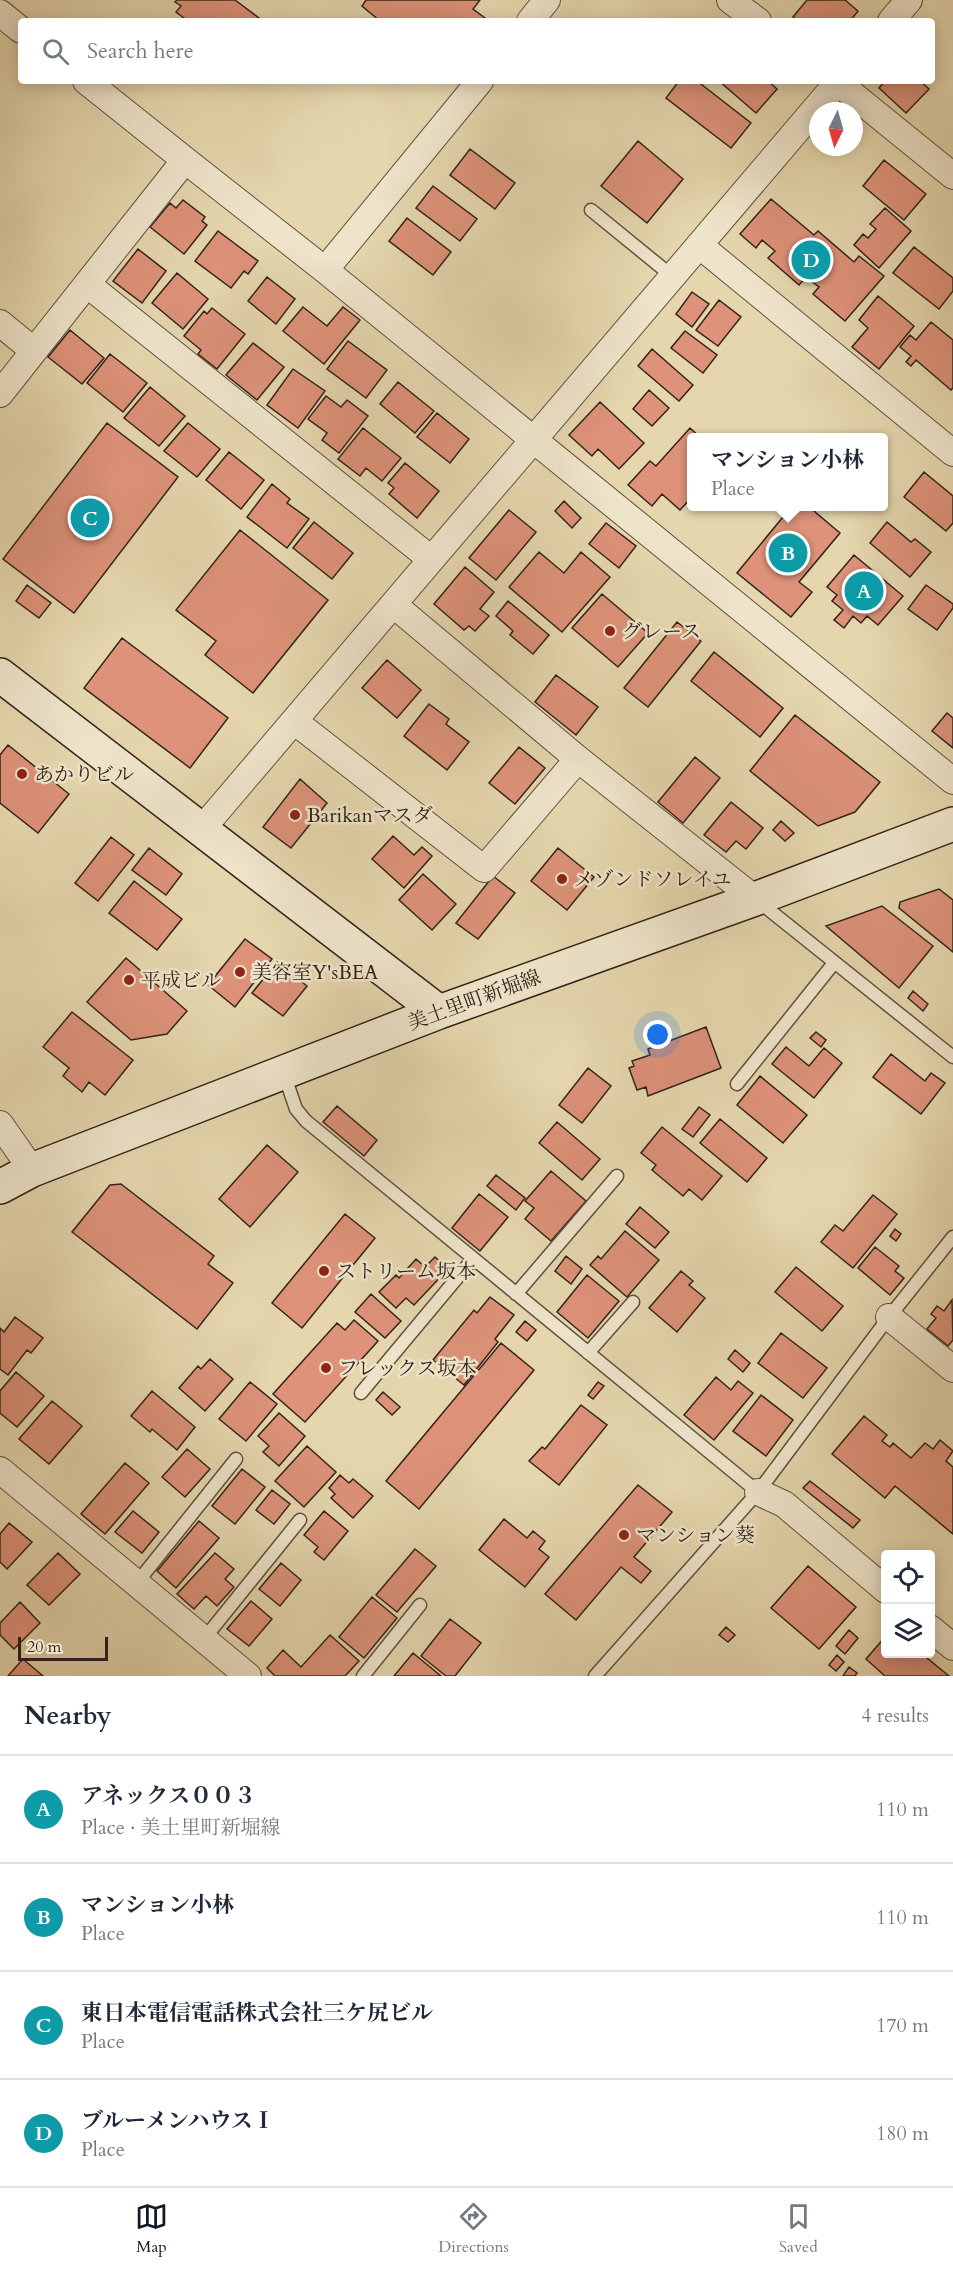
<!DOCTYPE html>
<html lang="en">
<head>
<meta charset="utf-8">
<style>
	body { margin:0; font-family:Cardo,"Noto Serif JP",serif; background:#f2f2f3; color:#1f2937 }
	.controls { position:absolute; right:18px; bottom:18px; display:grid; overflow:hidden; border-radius:6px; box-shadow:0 3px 15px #0003 }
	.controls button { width:54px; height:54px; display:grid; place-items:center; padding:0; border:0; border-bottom:2px solid #e0e1e3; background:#fff; color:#1f2937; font:30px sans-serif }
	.compass { position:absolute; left:809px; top:102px; width:54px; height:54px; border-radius:50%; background:#fff; box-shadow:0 3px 15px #0003; rotate:185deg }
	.scale { position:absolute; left:18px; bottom:15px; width:90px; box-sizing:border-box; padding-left:6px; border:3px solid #33231a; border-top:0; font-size:16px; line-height:21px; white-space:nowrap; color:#33231a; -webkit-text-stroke:4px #eee4ca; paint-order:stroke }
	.you { position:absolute; left:658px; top:1035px; width:21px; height:21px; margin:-15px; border:4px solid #fff; border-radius:50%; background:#1a73e8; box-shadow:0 0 0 9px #1a73e833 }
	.badge { display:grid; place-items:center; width:39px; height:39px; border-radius:50%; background:#111827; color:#fff; font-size:20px; font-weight:700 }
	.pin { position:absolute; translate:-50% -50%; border:3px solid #fff; box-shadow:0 2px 6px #0006 }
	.popup { position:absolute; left:687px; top:433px; width:201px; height:78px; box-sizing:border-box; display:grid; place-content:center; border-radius:6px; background:#fff; filter:drop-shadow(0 2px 4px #0005); font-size:20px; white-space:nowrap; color:#747a83 }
	.popup b { font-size:22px; color:#1f2937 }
	.popup::after { content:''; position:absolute; left:50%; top:100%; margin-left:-12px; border:12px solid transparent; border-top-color:#fff }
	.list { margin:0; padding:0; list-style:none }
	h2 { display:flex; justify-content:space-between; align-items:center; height:78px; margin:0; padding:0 24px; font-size:26px }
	h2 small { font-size:20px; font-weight:400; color:#747a83 }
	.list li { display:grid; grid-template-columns:39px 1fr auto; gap:18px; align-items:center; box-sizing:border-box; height:108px; padding:0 24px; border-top:2px solid #e0e1e3 }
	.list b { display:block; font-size:22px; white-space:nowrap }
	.list p { margin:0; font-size:20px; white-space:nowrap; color:#747a83 }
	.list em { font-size:20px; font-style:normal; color:#747a83 }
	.icon { flex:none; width:33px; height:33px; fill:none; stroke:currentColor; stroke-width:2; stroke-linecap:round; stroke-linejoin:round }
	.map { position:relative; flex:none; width:953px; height:1676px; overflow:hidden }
	.search { position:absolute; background:#fff; box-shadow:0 3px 15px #0003; left:18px; right:18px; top:18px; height:66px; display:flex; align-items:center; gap:15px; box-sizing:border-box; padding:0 21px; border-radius:6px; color:#747a83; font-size:22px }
	.sheet { height:510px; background:#fff }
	nav { display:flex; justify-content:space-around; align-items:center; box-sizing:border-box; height:84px; border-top:2px solid #e0e1e3; background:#fff; font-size:16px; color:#747a83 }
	nav a { display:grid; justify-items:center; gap:3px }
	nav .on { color:#111827 }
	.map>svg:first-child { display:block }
</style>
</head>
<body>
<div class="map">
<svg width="953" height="1676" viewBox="0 0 953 1676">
	<rect width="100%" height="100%" fill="#e5d6ad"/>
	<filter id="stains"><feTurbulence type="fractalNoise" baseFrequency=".00333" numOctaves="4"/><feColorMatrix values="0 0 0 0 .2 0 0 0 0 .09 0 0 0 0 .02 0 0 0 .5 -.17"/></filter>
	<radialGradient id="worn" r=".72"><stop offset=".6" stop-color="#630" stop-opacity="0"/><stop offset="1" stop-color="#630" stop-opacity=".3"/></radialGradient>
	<!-- building -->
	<path fill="#dd9279" stroke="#33231a" stroke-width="1.5" d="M177,0H235L263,21H188L176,12L181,6L175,2Z
		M366,0H480L473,9L485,18L482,21H380L362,6Z
		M807,0H845L858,11L850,21H798L793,17Z
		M679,81H697L751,123L731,148L666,98Z
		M719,81H768L777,89L756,113Z
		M885,81H920L929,89L906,113L879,88Z
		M638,141L683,179L647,223L601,186Z
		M470,149L515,183L495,209L450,175Z
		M884,160L926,194L904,220L863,186Z
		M433,186L477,219L460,241L416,208Z
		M771,199L814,235L818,231L854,262L859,256L884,276L845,321L813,294L819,287L806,277L799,285L768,258L775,251L762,240L756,248L740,234Z
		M183,200L205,217L202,221L207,225L184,254L150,227L170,203L176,208Z
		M885,208L911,231L879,268L854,245L863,234L868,238L876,229L870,224Z
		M407,218L451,252L433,275L389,241Z
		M218,231L258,261L248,274L244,271L231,288L195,261Z
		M914,247L953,278V291L939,309L893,273Z
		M138,249L166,271L142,303L113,281Z
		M177,273L208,299L183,329L152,303Z
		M267,277L295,299L276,324L248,301Z
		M692,292L709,304L692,327L676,314Z
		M878,296L914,326L879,369L852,347L868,328L859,320Z
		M719,300L741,317L718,346L696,330Z
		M303,307L327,326L343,307L360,320L324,364L283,331Z
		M212,308L245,334L217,369L198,354L201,350L184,336L204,311L207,314Z
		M931,322L953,340V388L951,390L916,360L911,366L906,362L911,356L900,347L910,335L916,340Z
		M70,330L104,358L82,384L48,357Z
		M685,331L717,355L703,373L671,348Z
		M348,341L387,370L366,398L327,369Z
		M253,343L284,367L257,400L226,375Z
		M652,349L693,385L679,401L638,366Z
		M110,354L147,383L123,412L87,383Z
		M293,369L325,391L298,428L267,405Z
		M398,382L434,411L415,433L380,404Z
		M150,387L185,416L159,446L124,418Z
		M649,390L669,408L652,426L633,409Z
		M326,396L341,407L347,400L368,416L339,453L322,440L327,433L308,419Z
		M600,402L644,443L619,469L598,449L592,456L569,435Z
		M437,413L469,439L450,463L417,437Z
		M107,423L178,477L74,613L3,559Z
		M188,423L220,449L197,477L164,451Z
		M363,428L401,458L382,481L366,468L360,476L338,459Z
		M690,428L701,438H692V497L680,510L662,494L652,506L628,485L650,461L656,466Z
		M229,452L264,480L241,509L206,480Z
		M405,463L439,491L417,518L389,494L394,488L388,483Z
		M924,472L953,496V523L946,531L904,497Z
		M272,484L290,499L287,503L309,519L287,548L247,517Z
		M564,501L581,518L572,528L555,511Z
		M792,506H808L840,533L799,582L812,592L791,617L737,573Z
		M509,510L536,532L496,580L469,558Z
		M314,522L353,553L332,579L293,548Z
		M887,522L911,542L915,539L931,552L910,577L870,543Z
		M606,523L636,546L619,568L589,544Z
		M240,530L328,600L253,693L205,655L216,641L176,610Z
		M539,552L564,573L581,552L610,577L562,632L509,587Z
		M854,555L903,596L878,625L867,616L861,623L853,616L844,628L834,620L843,610L832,601L837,595L827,587Z
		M465,567L494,592L480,609L489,616L475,631L469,626L464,630L434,604Z
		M27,585L51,603L39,618L16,601Z
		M926,585L953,604V608L937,630L908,609Z
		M602,594L648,633L618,667L572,628Z
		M508,601L549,635L533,654L510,635L513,631L496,616Z
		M677,622L701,641L648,707L624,688Z
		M122,638L228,718L190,768L84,688Z
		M714,652L783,708L760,737L691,681Z
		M387,660L421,690L397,718L362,688Z
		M556,675L598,707L576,735L535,702Z
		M429,704L449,719L446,724L469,742L447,770L404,736Z
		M947,713L953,718V748L932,731Z
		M795,715L880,782L855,812L818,826L750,771Z
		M8,745L69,794L38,833L0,803V755Z
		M519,747L545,768L515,804L489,783Z
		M695,757L720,778L683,823L658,802Z
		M300,779L327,803L291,848L263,827Z
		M731,802L763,828L746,849L736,841L726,852L704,835Z
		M781,821L794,833L785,841L773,830Z
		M393,836L414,855L422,847L432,856L404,888L372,859Z
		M111,837L134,855L98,901L75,883Z
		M149,848L182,874L166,895L132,870Z
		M558,848L594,877L567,910L531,881Z
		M423,874L456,904L432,930L399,900Z
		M493,876L515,893L478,939L456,923Z
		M134,881L182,919L157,950L109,913Z
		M939,889L953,900V952L899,908L900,902Z
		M882,906L933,946L899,988L826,926Z
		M245,939L272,959L235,1007L208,985Z
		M126,958L187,1011L167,1034L131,1040L87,1002Z
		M277,962L307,986L283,1016L252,993Z
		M913,991L928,1004L923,1011L908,998Z
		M72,1012L133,1060L105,1095L89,1082L82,1092L63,1076L69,1068L43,1047Z
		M706,1027L721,1068L648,1096L646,1087L637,1090L629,1068L634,1066L632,1061L650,1055L648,1049Z
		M816,1032L826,1040L821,1047L810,1038Z
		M786,1047L809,1066L824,1048L842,1063L814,1098L772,1064Z
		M891,1054L925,1081L931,1073L945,1083L921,1114L873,1077Z
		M588,1068L611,1086L582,1123L559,1105Z
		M760,1076L807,1115L783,1143L737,1105Z
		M337,1106L377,1140L364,1156L323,1122Z
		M699,1107L710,1115L693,1137L682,1129Z
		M720,1119L767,1158L747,1182L700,1143Z
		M557,1122L600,1159L582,1180L539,1143Z
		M662,1127L722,1176L702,1200L689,1189L683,1196L652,1170L656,1165L641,1153Z
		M267,1145L298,1172L250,1227L219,1199Z
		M551,1171L586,1201L551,1241L525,1219L534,1208L525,1201Z
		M496,1175L525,1198L516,1210L487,1186Z
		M121,1184L214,1256L208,1264L233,1283L197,1329L72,1232L110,1185Z
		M479,1194L508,1217L480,1251L452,1228Z
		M873,1195L897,1214L853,1268L821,1242L835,1225L843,1231Z
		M640,1207L669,1232L655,1248L626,1224Z
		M345,1214L375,1238L302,1328L272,1303Z
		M895,1229L901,1234L896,1241L890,1236Z
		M625,1231L659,1260L627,1297L590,1265L598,1256L601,1259Z
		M875,1247L899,1266L895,1271L904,1278L890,1295L858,1268Z
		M566,1256L582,1269L571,1284L555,1271Z
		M435,1257L448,1269L414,1305L406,1298L396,1308L379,1292L396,1275L399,1278L416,1259L425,1267Z
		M796,1267L843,1306L822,1331L775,1292Z
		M681,1271L693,1281L689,1285L705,1298L677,1332L649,1308Z
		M587,1275L619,1301L588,1338L557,1312Z
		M371,1294L401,1321L385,1338L355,1312Z
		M490,1297L514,1315L495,1339L498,1342L464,1385L433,1360L474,1310L477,1313Z
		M952,1300L953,1340L948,1346L927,1329L936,1318L931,1314L937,1306L944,1311Z
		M15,1317L43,1338L31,1353L27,1350L8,1375L0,1369V1328L4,1332Z
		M354,1320L378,1341L305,1422L273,1394L337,1323L345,1330Z
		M525,1321L536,1330L527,1341L516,1332Z
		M781,1333L827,1368L803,1398L758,1363Z
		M501,1343L534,1370L419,1509L386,1481Z
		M735,1350L750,1363L743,1372L728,1359Z
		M210,1359L233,1379L205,1411L179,1388L198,1366L201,1369Z
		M16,1372L44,1396L17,1427L0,1413V1391Z
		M716,1377L731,1390L738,1381L753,1393L714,1440L684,1415Z
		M250,1382L277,1404L246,1441L219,1419Z
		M598,1382L604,1386L593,1399L588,1395Z
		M152,1391L195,1427L177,1450L152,1429L150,1432L131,1416Z
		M383,1392L400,1407L392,1415L376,1400Z
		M761,1395L793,1420L766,1456L733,1431Z
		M52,1401L82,1426L49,1464L19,1439Z
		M581,1405L607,1425L559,1485L529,1461L542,1447L545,1449Z
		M279,1413L305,1436L279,1466L263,1452L269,1446L258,1436Z
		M864,1416L887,1435L882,1441L890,1447L893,1443L911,1458L925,1443L933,1449L940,1440L953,1451L946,1461L953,1467V1534L895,1486L885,1498L832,1454Z
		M307,1446L336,1472L304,1507L275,1481Z
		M187,1449L210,1469L185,1497L162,1477Z
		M125,1463L149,1483L105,1534L81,1514Z
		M242,1469L265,1487L235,1524L212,1506Z
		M340,1475L349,1483L353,1479L373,1496L353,1518L331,1498L335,1494L329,1488Z
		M810,1481L860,1520L853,1528L803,1488Z
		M638,1485L672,1512L634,1557L651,1571L641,1583L621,1567L576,1620L545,1594Z
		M272,1490L290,1504L274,1524L256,1510Z
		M133,1511L159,1532L142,1553L115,1532Z
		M324,1511L348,1531L324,1560L314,1552L318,1547L304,1535Z
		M504,1519L527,1538L533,1531L545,1541L539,1549L549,1557L525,1587L479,1550Z
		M199,1521L219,1538L176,1588L157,1571Z
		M9,1523L32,1542L7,1569L0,1562V1534Z
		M415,1549L436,1566L397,1612L376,1595Z
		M58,1553L80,1574L49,1605L27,1585Z
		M215,1553L234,1569L225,1579L234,1587L217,1606L206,1596L194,1609L177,1594Z
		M281,1563L301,1580L280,1606L259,1589Z
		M808,1566L856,1607L819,1649L771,1608Z
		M372,1597L397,1618L364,1658L339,1637Z
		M251,1601L272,1619L249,1646L227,1629Z
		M20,1602L40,1623L14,1649L0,1635V1623Z
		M450,1619L481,1643L455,1676H446L421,1656Z
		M726,1627L735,1635L728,1642L719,1635Z
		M849,1630L858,1638L845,1654L836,1646Z
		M330,1635L359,1661L345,1676H275L267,1668L283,1650L301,1667Z
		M886,1636V1654H922L949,1676H885L866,1659Z
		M413,1653L441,1676H394Z
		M837,1655L844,1662L836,1671L829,1665Z
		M23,1659L43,1676H8Z
		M849,1667L857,1673L855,1676H843Z"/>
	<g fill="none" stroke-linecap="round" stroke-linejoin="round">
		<defs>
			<path id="lane" d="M591,210L672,276
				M758,901L953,1057
				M284,1074L296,1109L306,1121L758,1492
				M737,1084L834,963
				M516,1294L617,1176
				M588,1353L633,1302
				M361,1393L473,1259
				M136,1584L236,1459
				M204,1639L300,1520
				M363,1676L420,1605
				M595,1676L758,1492L889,1317L953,1237"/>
			<path id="street" d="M730,0L758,21
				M0,13L21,30
				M530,21L547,0
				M891,21L909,0
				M86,81L185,160
				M836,81L953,176
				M699,245L953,453
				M325,270L480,81
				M88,285L431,559
				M0,323L34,351
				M0,394L185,160L325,270L953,781
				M394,605L578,759L755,899
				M294,721L484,869L578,759
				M201,830L839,81
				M0,1124L32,1170
				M889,1317L953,1369
				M0,1470L248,1676
				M758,1492L784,1504L886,1590
				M930,1628L953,1647"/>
			<path id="secondary" d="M0,675L439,1012
				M0,1187L32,1170L439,1012L755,899L953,824"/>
		</defs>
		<!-- lane casing -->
		<use href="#lane" stroke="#60503f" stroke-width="15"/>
		<!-- street casing -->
		<use href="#street" stroke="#60503f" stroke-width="28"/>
		<!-- secondary casing -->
		<use href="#secondary" stroke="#33231a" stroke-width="36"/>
		<!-- lane -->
		<use href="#lane" stroke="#eee4ca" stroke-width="12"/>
		<!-- street -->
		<use href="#street" stroke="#eee4ca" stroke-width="26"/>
		<!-- secondary -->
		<use href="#secondary" stroke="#eee4ca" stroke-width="33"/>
	</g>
	<!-- markers -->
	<g fill="#8f2418" stroke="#eee4ca" stroke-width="2">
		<circle cx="610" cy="631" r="6"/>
		<circle cx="22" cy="774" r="6"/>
		<circle cx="295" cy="815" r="6"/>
		<circle cx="562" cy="879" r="6"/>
		<circle cx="240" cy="972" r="6"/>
		<circle cx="129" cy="980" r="6"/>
		<circle cx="324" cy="1271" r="6"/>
		<circle cx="326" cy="1368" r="6"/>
		<circle cx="624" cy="1535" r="6"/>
	</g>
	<g text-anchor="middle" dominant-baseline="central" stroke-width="5" stroke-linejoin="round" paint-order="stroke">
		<!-- poi labels -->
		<g font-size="20" fill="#33231a" stroke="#eee4ca" text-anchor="start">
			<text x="622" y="631">グレース</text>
			<text x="34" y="774">あかりビル</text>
			<text x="307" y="815">Barikanマスダ</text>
			<text x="574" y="879">メゾンドソレイユ</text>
			<text x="252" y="972">美容室Y'sBEA</text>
			<text x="141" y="980">平成ビル</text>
			<text x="336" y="1271">ストリーム坂本</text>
			<text x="338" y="1368">フレックス坂本</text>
			<text x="636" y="1535">マンション葵</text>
		</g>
		<!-- street labels -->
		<g font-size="20" fill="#33231a" stroke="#eee4ca">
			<text transform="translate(474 1000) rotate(-20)">美土里町新堀線</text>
		</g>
	</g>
	<rect width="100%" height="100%" filter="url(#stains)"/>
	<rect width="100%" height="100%" fill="url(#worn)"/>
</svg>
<div class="controls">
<button><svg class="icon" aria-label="locate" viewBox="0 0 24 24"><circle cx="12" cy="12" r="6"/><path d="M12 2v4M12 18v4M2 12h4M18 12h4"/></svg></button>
<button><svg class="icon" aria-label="layers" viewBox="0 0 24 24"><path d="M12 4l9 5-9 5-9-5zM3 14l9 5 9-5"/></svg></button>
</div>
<svg class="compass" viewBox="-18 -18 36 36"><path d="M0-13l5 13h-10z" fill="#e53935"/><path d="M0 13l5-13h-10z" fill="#747a83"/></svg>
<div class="scale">20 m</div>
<div class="you"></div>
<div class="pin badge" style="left:864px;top:591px;background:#0f9aa8">A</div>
<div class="pin badge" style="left:788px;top:553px;background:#0f9aa8">B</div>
<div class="popup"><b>マンション小林</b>Place</div>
<div class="pin badge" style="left:90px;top:518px;background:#0f9aa8">C</div>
<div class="pin badge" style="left:811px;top:260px;background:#0f9aa8">D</div>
<div class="search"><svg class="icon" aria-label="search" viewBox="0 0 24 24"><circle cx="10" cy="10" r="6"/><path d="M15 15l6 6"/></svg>Search here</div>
</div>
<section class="sheet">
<h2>Nearby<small>4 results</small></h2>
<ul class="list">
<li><span class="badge" style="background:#0f9aa8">A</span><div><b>アネックス００３</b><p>Place · 美土里町新堀線</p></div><em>110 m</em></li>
<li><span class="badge" style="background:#0f9aa8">B</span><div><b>マンション小林</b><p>Place</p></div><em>110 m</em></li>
<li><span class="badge" style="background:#0f9aa8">C</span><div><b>東日本電信電話株式会社三ケ尻ビル</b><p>Place</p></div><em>170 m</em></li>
<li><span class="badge" style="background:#0f9aa8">D</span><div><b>ブルーメンハウスＩ</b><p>Place</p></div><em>180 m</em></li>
</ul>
</section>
<nav>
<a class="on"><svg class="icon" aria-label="map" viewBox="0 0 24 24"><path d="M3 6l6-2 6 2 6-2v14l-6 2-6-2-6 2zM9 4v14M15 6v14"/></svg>Map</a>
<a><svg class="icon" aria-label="directions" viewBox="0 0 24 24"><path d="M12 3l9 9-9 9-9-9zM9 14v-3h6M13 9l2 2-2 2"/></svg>Directions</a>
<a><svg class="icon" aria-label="saved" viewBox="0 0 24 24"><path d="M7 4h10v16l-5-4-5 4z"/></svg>Saved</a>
</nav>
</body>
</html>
